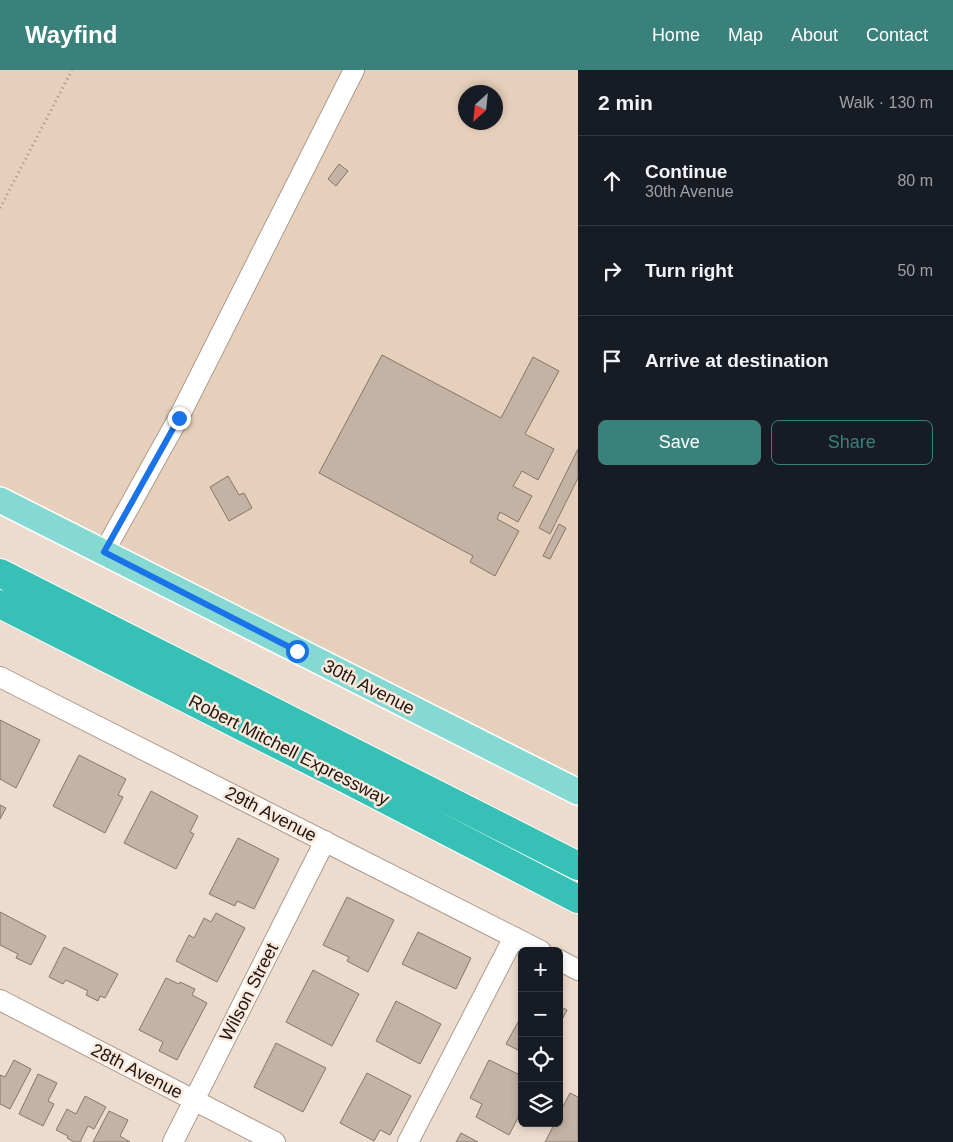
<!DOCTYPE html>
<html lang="en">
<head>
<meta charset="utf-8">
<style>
	body { margin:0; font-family:Arial,sans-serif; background:#242831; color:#f1f3f6 }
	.controls { position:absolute; right:15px; bottom:15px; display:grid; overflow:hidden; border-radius:8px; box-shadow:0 2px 8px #0003 }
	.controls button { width:45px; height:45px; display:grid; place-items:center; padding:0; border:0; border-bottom:1px solid #363941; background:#171b24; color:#f1f3f6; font:25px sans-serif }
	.compass { position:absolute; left:458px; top:15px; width:45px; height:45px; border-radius:50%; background:#171b24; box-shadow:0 2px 8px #0003; rotate:207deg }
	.stop { position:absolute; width:15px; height:15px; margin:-11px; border:4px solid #1a73e8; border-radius:50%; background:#fff }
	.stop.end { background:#1a73e8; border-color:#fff; box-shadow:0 1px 5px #0008 }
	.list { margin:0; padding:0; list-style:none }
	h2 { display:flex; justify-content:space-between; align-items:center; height:65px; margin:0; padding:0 20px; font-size:21px }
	h2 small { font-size:16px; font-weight:400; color:#9ea1a6 }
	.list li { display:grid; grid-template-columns:32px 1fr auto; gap:15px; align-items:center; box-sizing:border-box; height:90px; padding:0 20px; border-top:1px solid #363941 }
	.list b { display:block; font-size:19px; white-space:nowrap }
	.list p { margin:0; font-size:16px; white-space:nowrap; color:#9ea1a6 }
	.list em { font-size:16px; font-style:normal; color:#9ea1a6 }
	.actions { display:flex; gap:10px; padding:15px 20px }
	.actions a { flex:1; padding:11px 0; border:1px solid #3a817b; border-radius:8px; text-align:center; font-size:18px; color:#3a817b }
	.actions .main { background:#3a817b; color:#fff }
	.icon { flex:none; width:28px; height:28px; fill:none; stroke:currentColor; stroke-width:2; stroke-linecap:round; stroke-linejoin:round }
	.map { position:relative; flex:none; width:578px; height:1072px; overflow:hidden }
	header { display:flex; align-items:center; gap:30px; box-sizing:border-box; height:70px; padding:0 25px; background:#3a817b; color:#fff }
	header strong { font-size:24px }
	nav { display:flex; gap:28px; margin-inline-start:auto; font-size:18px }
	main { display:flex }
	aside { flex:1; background:#171b24 }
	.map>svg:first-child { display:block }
</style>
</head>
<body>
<header>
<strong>Wayfind</strong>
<nav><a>Home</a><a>Map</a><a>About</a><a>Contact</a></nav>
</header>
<main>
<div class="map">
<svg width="578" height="1072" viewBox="0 0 578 1072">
	<rect width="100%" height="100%" fill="#eddccd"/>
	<!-- built -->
	<path fill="#e7d0bb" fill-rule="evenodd" d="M0,0H578V718L0,426ZM466,22H496V52H466Z"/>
	<!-- building -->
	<path fill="#c4b3a4" stroke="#857668" d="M339,94L348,101L336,116L328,109Z
		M382,285L501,348L533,287L559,301L525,364L554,379L538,410L522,401L513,416L532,426L518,452L500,442L497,449L519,461L495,506L470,492L473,486L319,403Z
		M578,379V408L550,464L539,458Z
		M228,406L239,425L244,423L252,438L229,451L210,417Z
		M559,454L566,458L550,489L543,486Z
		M0,650L40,670L16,718L0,709Z
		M79,685L126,709L118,725L123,727L105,763L53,736Z
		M151,721L198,746L190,762L194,764L176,799L124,773Z
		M0,735L6,738L0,749Z
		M238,768L279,789L254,839L237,831L235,836L209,824Z
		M347,827L394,850L368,902L347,891L349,887L323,875Z
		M0,842L46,866L31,895L16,888L18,884L0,875Z
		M216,843L245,858L217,912L176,891L189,865L194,868L204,848L211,852Z
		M418,862L471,888L456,919L402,894Z
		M64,877L118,904L105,928L100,926L98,931L86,925L88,921L66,910L63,914L49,907Z
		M313,900L359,924L332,976L286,952Z
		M166,908L179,914L180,912L195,919L192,925L207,933L177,990L159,981L163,972L139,960Z
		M396,931L441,954L420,994L376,971Z
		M559,936L567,940L559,955Z
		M522,945V982L506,974Z
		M276,973L326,998L303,1042L254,1017Z
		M14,990L31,999L10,1039L0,1034V1005L5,1007Z
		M489,990L522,1006V1040L509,1065L476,1047L482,1034L470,1028Z
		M367,1003L411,1026L390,1065L380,1060L374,1071L340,1053Z
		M38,1004L57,1013L48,1031L54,1034L43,1056L19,1044Z
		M570,1023L578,1027V1072H545L555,1053H559V1044Z
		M85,1026L106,1037L94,1059L88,1056L80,1072H74L67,1068L68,1066L56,1060L67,1039L76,1044Z
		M109,1041L128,1050L120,1066L130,1072H93Z
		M461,1063L478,1072H456Z"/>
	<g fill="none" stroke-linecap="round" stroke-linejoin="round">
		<defs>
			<path id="minor" d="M104,482L179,347L354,0
				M0,607L541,881
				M559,890L578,900
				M0,930L275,1072
				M173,1072L325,771
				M408,1072L514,867"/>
			<path id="major" d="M0,430L578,722"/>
			<path id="highway" d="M0,503L578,796
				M0,534L348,710L578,829"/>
		</defs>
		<!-- minor casing -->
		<use href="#minor" stroke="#ac9c8e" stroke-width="22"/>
		<!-- major casing -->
		<use href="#major" stroke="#fff" stroke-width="28"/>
		<!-- highway casing -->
		<use href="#highway" stroke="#fff" stroke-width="30"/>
		<!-- path -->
		<path stroke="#9e9186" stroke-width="3" stroke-dasharray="1 4" stroke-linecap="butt" d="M0,138L72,0"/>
		<!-- minor -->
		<use href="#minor" stroke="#fff" stroke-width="20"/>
		<!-- major -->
		<use href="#major" stroke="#86d9d3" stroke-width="25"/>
		<!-- highway -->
		<use href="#highway" stroke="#36c0b6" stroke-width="28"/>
	</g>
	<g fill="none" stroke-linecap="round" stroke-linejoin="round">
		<!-- route -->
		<path stroke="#1a73e8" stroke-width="6" d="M179,348L104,482L297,581"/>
	</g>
	<g text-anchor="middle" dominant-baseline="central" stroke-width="5" stroke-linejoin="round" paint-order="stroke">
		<!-- street labels -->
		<g font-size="18" fill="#1e1813" stroke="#fae9da">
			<text transform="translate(369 617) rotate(27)">30th Avenue</text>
			<text transform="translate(289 680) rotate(27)">Robert Mitchell Expressway</text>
			<text transform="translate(271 744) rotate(27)">29th Avenue</text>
			<text transform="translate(249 922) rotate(-63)">Wilson Street</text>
			<text transform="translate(137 1001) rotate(27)">28th Avenue</text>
		</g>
	</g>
</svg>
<div class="controls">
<button>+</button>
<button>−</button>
<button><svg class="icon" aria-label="locate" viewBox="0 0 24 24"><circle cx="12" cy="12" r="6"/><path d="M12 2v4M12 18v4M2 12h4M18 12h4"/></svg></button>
<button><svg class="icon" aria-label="layers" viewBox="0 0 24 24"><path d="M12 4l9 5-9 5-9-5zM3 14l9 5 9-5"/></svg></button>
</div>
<svg class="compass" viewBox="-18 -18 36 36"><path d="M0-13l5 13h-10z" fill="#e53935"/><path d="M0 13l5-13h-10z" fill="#9ea1a6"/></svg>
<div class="stop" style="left:297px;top:581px"></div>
<div class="stop end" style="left:179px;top:348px"></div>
</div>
<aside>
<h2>2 min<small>Walk · 130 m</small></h2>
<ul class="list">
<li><svg class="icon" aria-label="ahead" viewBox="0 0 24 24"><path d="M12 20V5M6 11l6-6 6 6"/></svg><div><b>Continue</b><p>30th Avenue</p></div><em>80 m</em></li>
<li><svg class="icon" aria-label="right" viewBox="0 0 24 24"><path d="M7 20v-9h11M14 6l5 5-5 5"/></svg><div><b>Turn right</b></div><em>50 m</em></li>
<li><svg class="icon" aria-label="arrive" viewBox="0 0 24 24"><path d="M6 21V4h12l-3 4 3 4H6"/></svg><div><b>Arrive at destination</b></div></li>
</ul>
<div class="actions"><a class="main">Save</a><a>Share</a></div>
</aside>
</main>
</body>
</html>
